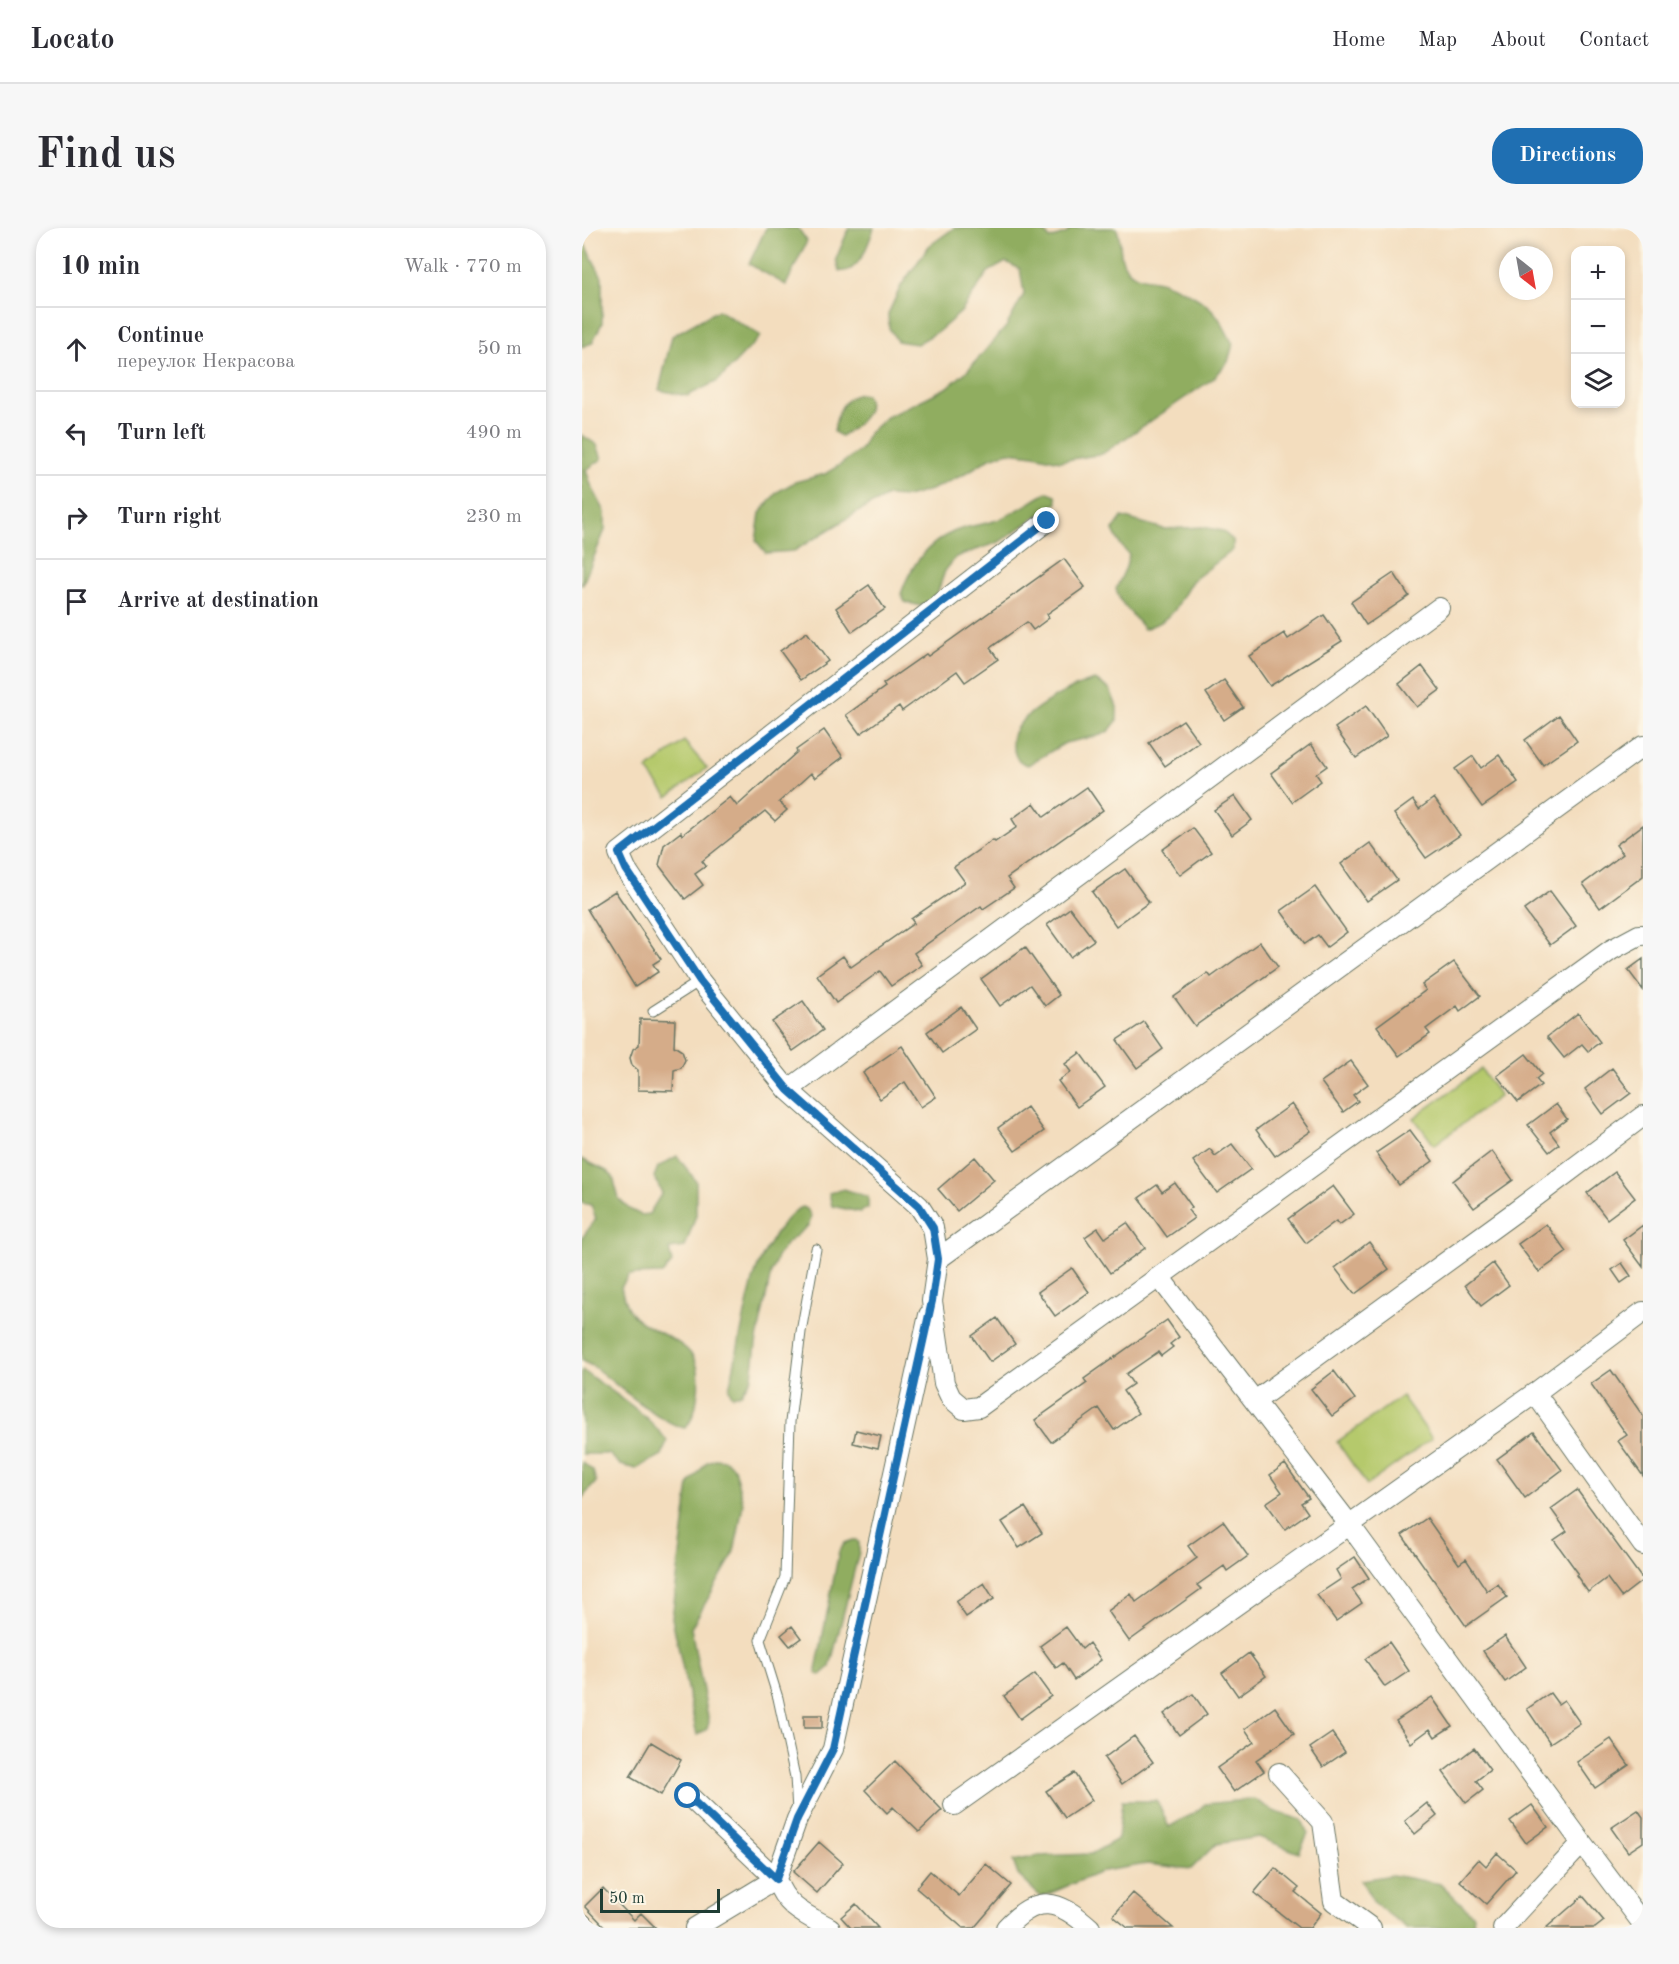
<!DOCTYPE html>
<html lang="en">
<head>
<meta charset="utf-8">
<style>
	body { margin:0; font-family:"Old Standard TT",serif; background:#f7f7f7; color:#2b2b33 }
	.controls { position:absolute; right:18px; top:18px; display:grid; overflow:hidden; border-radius:12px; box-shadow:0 3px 9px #0003 }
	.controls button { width:54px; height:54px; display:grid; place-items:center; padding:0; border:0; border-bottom:2px solid #e1e1e2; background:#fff; color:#2b2b33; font:30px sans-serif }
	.compass { position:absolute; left:917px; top:18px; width:54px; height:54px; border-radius:50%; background:#fff; box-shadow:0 3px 9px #0003; rotate:149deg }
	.scale { position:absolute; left:18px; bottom:15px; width:120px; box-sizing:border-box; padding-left:6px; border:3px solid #1f3d34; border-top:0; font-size:16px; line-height:21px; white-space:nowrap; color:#1f3d34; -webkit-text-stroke:4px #fcf5e5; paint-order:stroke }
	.stop { position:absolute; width:18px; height:18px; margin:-14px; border:4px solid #1f6fb2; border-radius:50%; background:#fff }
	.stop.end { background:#1f6fb2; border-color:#fff; box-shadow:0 2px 6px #0008 }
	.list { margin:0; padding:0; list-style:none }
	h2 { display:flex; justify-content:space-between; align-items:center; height:78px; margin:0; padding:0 24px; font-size:26px }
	h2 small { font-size:20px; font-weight:400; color:#7c7c81 }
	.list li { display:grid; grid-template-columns:39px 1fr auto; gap:18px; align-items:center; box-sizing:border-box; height:84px; padding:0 24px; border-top:2px solid #e1e1e2 }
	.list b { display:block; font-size:22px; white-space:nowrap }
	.list p { margin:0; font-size:20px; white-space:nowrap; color:#7c7c81 }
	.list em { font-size:20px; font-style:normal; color:#7c7c81 }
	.icon { flex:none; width:33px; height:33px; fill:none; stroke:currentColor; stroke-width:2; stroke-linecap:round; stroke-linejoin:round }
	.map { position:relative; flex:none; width:1061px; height:1700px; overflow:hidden; border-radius:24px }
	header { display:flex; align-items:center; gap:36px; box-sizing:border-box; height:84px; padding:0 30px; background:#fff; border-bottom:2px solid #e1e1e2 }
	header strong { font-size:28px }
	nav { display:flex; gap:33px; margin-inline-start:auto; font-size:21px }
	.intro { display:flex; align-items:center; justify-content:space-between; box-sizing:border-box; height:144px; padding:0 36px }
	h1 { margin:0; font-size:42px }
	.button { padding:15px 27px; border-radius:24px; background:#1f6fb2; color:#fff; font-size:21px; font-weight:700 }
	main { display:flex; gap:36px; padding:0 36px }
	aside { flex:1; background:#fff; border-radius:24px; box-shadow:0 3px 9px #0003 }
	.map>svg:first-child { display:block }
</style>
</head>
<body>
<header>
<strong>Locato</strong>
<nav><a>Home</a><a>Map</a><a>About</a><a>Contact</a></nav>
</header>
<div class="intro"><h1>Find us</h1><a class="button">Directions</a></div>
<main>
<aside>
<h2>10 min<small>Walk · 770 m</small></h2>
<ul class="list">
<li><svg class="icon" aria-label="ahead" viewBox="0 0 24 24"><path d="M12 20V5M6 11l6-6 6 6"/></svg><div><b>Continue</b><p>переулок Некрасова</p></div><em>50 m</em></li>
<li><svg class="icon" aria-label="left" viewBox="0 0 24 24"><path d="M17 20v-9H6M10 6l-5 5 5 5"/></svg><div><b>Turn left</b></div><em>490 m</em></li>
<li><svg class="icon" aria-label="right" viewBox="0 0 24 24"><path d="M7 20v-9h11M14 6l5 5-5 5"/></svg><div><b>Turn right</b></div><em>230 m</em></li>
<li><svg class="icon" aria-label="arrive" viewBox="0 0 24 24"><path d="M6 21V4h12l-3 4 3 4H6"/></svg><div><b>Arrive at destination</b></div></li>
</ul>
</aside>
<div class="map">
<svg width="1061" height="1700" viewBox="0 0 1061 1700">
	<rect width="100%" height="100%" fill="#fcf5e5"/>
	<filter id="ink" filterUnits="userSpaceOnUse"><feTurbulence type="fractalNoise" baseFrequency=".0167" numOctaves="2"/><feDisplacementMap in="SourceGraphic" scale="12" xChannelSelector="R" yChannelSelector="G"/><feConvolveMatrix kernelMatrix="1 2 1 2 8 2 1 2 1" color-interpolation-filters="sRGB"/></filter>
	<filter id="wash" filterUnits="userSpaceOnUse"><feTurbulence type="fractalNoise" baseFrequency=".008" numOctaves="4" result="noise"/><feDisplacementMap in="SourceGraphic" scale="24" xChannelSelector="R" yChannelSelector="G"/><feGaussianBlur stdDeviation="1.35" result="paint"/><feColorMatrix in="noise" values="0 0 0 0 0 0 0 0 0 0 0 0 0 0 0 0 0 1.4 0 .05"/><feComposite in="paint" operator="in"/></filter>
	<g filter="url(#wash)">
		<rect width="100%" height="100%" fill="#f3ddbe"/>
		<!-- green -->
		<path fill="#b5c96c" stroke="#6a8350" stroke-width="1.5" d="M102,513L125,540L86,569L65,542Z
			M899,841L918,868L852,917L832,890Z
			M820,1168L850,1210L785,1257L755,1214Z"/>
		<!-- forest -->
		<path fill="#90ad60" stroke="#58754a" stroke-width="1.5" d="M184,0H216L225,13L204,57L167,36Z
			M267,0H292C287,14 277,47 257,43L254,31Z
			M372,0H460L468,11L485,5L489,0H534C541,11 535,27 544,39C552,52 568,50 581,54C597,60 613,67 626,78C637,86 644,104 651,116L646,134L632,150L520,226L478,233L452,227L426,224L408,230L381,247L349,262L325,269L305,268L279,282L212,323L184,325L174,313L178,285L195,264L213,254L243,246L258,237L279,221L287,205L305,189L366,159L386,142L424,99L442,66L438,41L424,34L406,44L379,84L357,103L335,116L315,113L307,100L306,86L319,58L347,18Z
			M0,11L20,49V95L10,115L0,119Z
			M136,82L179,108L136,153L105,168L77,162L90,108Z
			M277,166L284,167C294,184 273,200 259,208L252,204C254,188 260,170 277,166Z
			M0,207L15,217L20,231L4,242L9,257L23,284V302L0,358Z
			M466,264L474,267L475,275L417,314L374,329L363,343L354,369L339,378L323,374L319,366C328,339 344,316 371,304C384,298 399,297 412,293C431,287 449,273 466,264Z
			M540,289L582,301L621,299L640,303L651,312V322L610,353L592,383L579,394L562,401L538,372L534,361L544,339L547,327L538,316L531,302Z
			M513,452L528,461L535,479V493L527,503L519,507L483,515L446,537C437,534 434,531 432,522C431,519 430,516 430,513C431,487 491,457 513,452Z
			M95,928L114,953V987L103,1019L87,1021L90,1035L80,1046L47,1047L39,1059C41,1068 43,1078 49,1085C54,1093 64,1097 71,1101C108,1120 122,1127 115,1171C114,1180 110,1194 103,1200C79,1196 33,1155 12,1139L0,1133V1010L14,991L9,977L0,975V931L25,943L31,949L37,971L47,981L59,987L67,986L80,965L72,949L76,939Z
			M262,961L286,969V980L278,984L250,978L247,965Z
			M221,979L225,981L229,988L227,997L205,1015L195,1029L189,1045L174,1116L170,1149L159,1166L150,1168L147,1161C156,1123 162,1083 173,1046C179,1028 202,985 221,979Z
			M0,1142C29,1163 64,1184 85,1213L80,1227L54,1241L39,1237L27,1226H0Z
			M133,1231L143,1232L152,1240L161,1275L156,1305L151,1327L109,1400L127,1494L125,1501L115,1507L90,1390L107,1256L125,1234Z
			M0,1234L11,1243L14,1254L0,1270Z
			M271,1312H275L277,1315V1324L248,1439L239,1447L235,1446L234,1442L257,1323L263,1315Z
			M673,1571L691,1583L720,1592L726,1606L717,1625L677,1609L634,1616L609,1641L565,1636L521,1643L459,1669L436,1647L431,1633L456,1628L509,1626L536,1611L540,1573H575L587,1599L615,1583L623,1576Z
			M810,1647L859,1656L891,1687L892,1700H825L792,1675L779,1652Z"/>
		<g id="blocks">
			<!-- building -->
			<path fill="#d5ac89" d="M482,331L503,359L465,386L467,390L451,402L445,394L408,420L416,431L383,454L375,443L320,483L317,478L278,506L264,487L303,459L301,456L344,426L346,428Z
				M812,345L827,368L784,397L769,374Z
				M287,357L303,381L270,404L254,380Z
				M742,387L760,413L688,458L667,428L702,405L706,411Z
				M225,404L246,433L219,452L198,423Z
				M840,438L858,462L835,479L817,456Z
				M642,452L661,479L642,492L624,465Z
				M784,478L805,508L774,530L753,500Z
				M977,487L995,513L961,537L943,512Z
				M601,492L617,514L583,538L567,515Z
				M242,502L261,529L233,550L229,545L197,574L205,582L193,593L183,583L120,633L124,638L113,646L121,657L103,671L77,637L82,617L99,604L100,607L148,569L155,578L215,524L214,522Z
				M729,516L745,538L734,546L739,553L710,574L689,545Z
				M917,527L936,554L900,579L873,541L891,528L899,540Z
				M505,559L521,582L425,650L432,660L401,681L399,678L332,725L340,737L309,758L298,743L254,775L235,747L261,728L269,739L332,695L329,691L383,654L372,639L411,612L413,614L435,599L430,591L452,575L462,589Z
				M653,568L670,592L650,607L632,582Z
				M852,570L878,607L844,630L812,586L831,572L837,581Z
				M1061,597V648L1018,680L1001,656L1041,626L1034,617Z
				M611,600L629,624L598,647L580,622Z
				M788,615L815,652L785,673L759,636Z
				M543,641L567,674L534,698L510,664Z
				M733,659L765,704L745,719L736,707L723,716L699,683Z
				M33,663L79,731L71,736L76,744L53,759L5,681Z
				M968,663L994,698L968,717L942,682Z
				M488,680L512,712L488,729L465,697Z
				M678,714L696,739L613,798L592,769L626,745L629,749Z
				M443,719L477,767L463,778L448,757L418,778L399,751Z
				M1061,731V762L1046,742Z
				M872,734L898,768L878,783L875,778L844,801L848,806L817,828L795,798L844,762L840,757Z
				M221,773L241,802L211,823L190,794Z
				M379,779L394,801L360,825L345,804Z
				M996,785L1018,814L1006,823L1000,816L982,830L965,809Z
				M58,791L93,792L92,818L100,823L103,832L99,840L92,842L91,863L56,862V842L50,837L48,830L51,821L57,817Z
				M562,794L581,821L555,840L535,812Z
				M320,818L354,869L339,879L323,854L298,871L281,845Z
				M498,825L523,859L495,879L476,853L489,844L483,836Z
				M944,826L960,846L954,851L959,857L936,874L915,848Z
				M769,833L786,856L771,867L776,873L761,884L739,854Z
				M1030,840L1049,865L1021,886L1003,861Z
				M710,876L729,903L693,928L674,902Z
				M974,876L985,891L968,904L977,916L967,924L946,897Z
				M445,879L462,903L433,923L416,900Z
				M828,902L851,933L817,957L794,925Z
				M650,916L669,941L635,965L611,933L628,921L633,928Z
				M910,923L931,952L892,980L871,953Z
				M393,929L412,952L375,983L356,961Z
				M1033,944L1053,970L1025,991L1005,965Z
				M593,955L610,979L606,982L612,990L585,1009L557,970L575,957L580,964Z
				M751,958L772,986L757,997L754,993L724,1015L706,991Z
				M545,995L563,1020L528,1045L503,1009L516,1000L523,1010Z
				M964,996L985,1024L957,1044L936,1016Z
				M1061,997V1039L1041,1012Z
				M787,1014L807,1041L773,1066L753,1040Z
				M911,1035L927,1057L899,1078L883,1057Z
				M1040,1035L1049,1048L1039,1055L1030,1042Z
				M490,1040L507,1064L473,1088L456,1064Z
				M415,1090L433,1116L408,1134L390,1108Z
				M585,1092L597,1109L588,1116L591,1119L579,1128L576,1124L544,1146L551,1156L541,1163L556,1185L532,1202L517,1180L469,1214L453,1192L505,1155L502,1151Z
				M1029,1142L1061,1188V1248L1036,1213L1045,1207L1009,1156Z
				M752,1143L773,1171L750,1188L729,1161Z
				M274,1202L299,1208L296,1221L271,1215Z
				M952,1204L980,1242L943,1270L915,1231Z
				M703,1236L727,1270L719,1275L726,1285L703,1301L684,1275L700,1264L688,1247Z
				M995,1262L1061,1352L1039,1369L1025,1350L1006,1364L994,1347L996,1345L972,1312L985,1303L969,1281Z
				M443,1279L460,1305L437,1320L420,1294Z
				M845,1290L877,1336L884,1331L905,1363L916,1356L925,1369L884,1398L820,1307Z
				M641,1293L666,1328L645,1343L642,1338L615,1357L619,1361L547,1413L526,1383L549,1366L554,1374L615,1330L606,1318Z
				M773,1329L787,1350L770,1361L780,1375L754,1393L735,1367L759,1351L754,1342Z
				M402,1355L412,1371L384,1389L374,1374Z
				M210,1398L219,1410L208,1418L199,1407Z
				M484,1399L500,1421L507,1415L519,1432L492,1452L481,1435L474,1440L458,1418Z
				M923,1408L944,1439L923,1454L901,1423Z
				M807,1414L827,1443L803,1459L783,1431Z
				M667,1425L684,1448L656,1468L640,1445Z
				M453,1446L469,1468L438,1491L422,1468Z
				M968,1465L976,1476L982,1472L998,1495L968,1515L945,1481Z
				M611,1466L625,1486L597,1507L582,1486Z
				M850,1469L870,1498L853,1509L848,1501L829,1515L814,1493Z
				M693,1479L712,1506L674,1532L682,1543L652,1564L635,1540L672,1514L663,1501Z
				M222,1487H240V1500H222Z
				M750,1505L763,1524L741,1539L728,1520Z
				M552,1508L571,1534L540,1556L522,1530Z
				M1029,1511L1047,1537L1013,1560L995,1534Z
				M69,1514L99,1532L79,1567L48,1549Z
				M892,1520L908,1542L894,1553L901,1562L884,1575L861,1544Z
				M313,1533L360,1582L337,1604L311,1579L305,1585L283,1562Z
				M492,1545L510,1572L483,1590L464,1563Z
				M845,1575L855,1588L833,1606L823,1593Z
				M950,1577L966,1599L944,1615L928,1593Z
				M1056,1582L1061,1589V1614L1046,1624L1029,1600Z
				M237,1614L261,1635L235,1665L211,1644Z
				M915,1625L934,1642L904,1676L878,1653L897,1631L904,1638Z
				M404,1636L429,1657L392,1700H381L334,1660L348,1643L377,1668Z
				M693,1640L717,1660L713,1664L739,1685L728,1700H717L672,1665Z
				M21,1660L52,1692L59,1685L74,1700H24L3,1678Z
				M551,1665L591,1700H546L531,1688Z
				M1001,1668L1022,1693L1013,1700H964Z
				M274,1676L296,1700H269L259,1689Z"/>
		</g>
	</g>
	<g filter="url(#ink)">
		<use href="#blocks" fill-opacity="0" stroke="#697564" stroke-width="1.5"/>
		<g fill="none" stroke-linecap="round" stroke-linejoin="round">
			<defs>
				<path id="service" d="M71,783L118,753
					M215,1583L213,1549L196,1470L178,1412L203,1349L208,1194L219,1104L234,1021"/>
				<path id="minor" d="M465,293L37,625L44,641L118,753L206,862L337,978L351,1000L356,1031L350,1073L362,1155L369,1170L382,1181L397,1179L1029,722L1057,707H1061
					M206,862L857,380
					M356,1031L1061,518
					M578,1050L767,1296L1000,1615L1061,1696
					M953,1165L1061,1317
					M673,1173L933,984L1061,888
					M697,1545L741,1594L752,1673L789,1700
					M107,1568L194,1651C203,1679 224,1687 248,1700
					M372,1577L953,1165L1061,1084
					M0,1696L4,1700
					M113,1700L194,1651L215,1591L251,1521L347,1087
					M424,1700C455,1666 476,1671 508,1700
					M921,1700L1000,1615"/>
			</defs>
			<!-- service casing -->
			<use href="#service" stroke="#697564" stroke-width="11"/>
			<!-- minor casing -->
			<use href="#minor" stroke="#697564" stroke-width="22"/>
			<!-- service -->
			<use href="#service" stroke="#fff" stroke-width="9"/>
			<!-- minor -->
			<use href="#minor" stroke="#fff" stroke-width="20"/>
		</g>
	</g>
	<g fill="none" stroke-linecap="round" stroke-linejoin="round" filter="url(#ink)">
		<!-- route -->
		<path stroke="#1f6fb2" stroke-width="8" d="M106,1568L194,1651L215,1591L251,1521L350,1073L356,1031L351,1000L337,978L206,862L118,753L44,641L37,625L465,293"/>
	</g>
</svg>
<div class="controls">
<button>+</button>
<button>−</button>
<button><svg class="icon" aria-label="layers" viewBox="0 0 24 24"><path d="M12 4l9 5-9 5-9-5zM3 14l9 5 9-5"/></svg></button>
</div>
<svg class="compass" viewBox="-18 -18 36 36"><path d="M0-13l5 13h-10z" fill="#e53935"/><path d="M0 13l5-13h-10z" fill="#7c7c81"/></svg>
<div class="scale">50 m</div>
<div class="stop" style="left:106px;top:1568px"></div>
<div class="stop end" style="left:465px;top:293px"></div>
</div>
</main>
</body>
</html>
